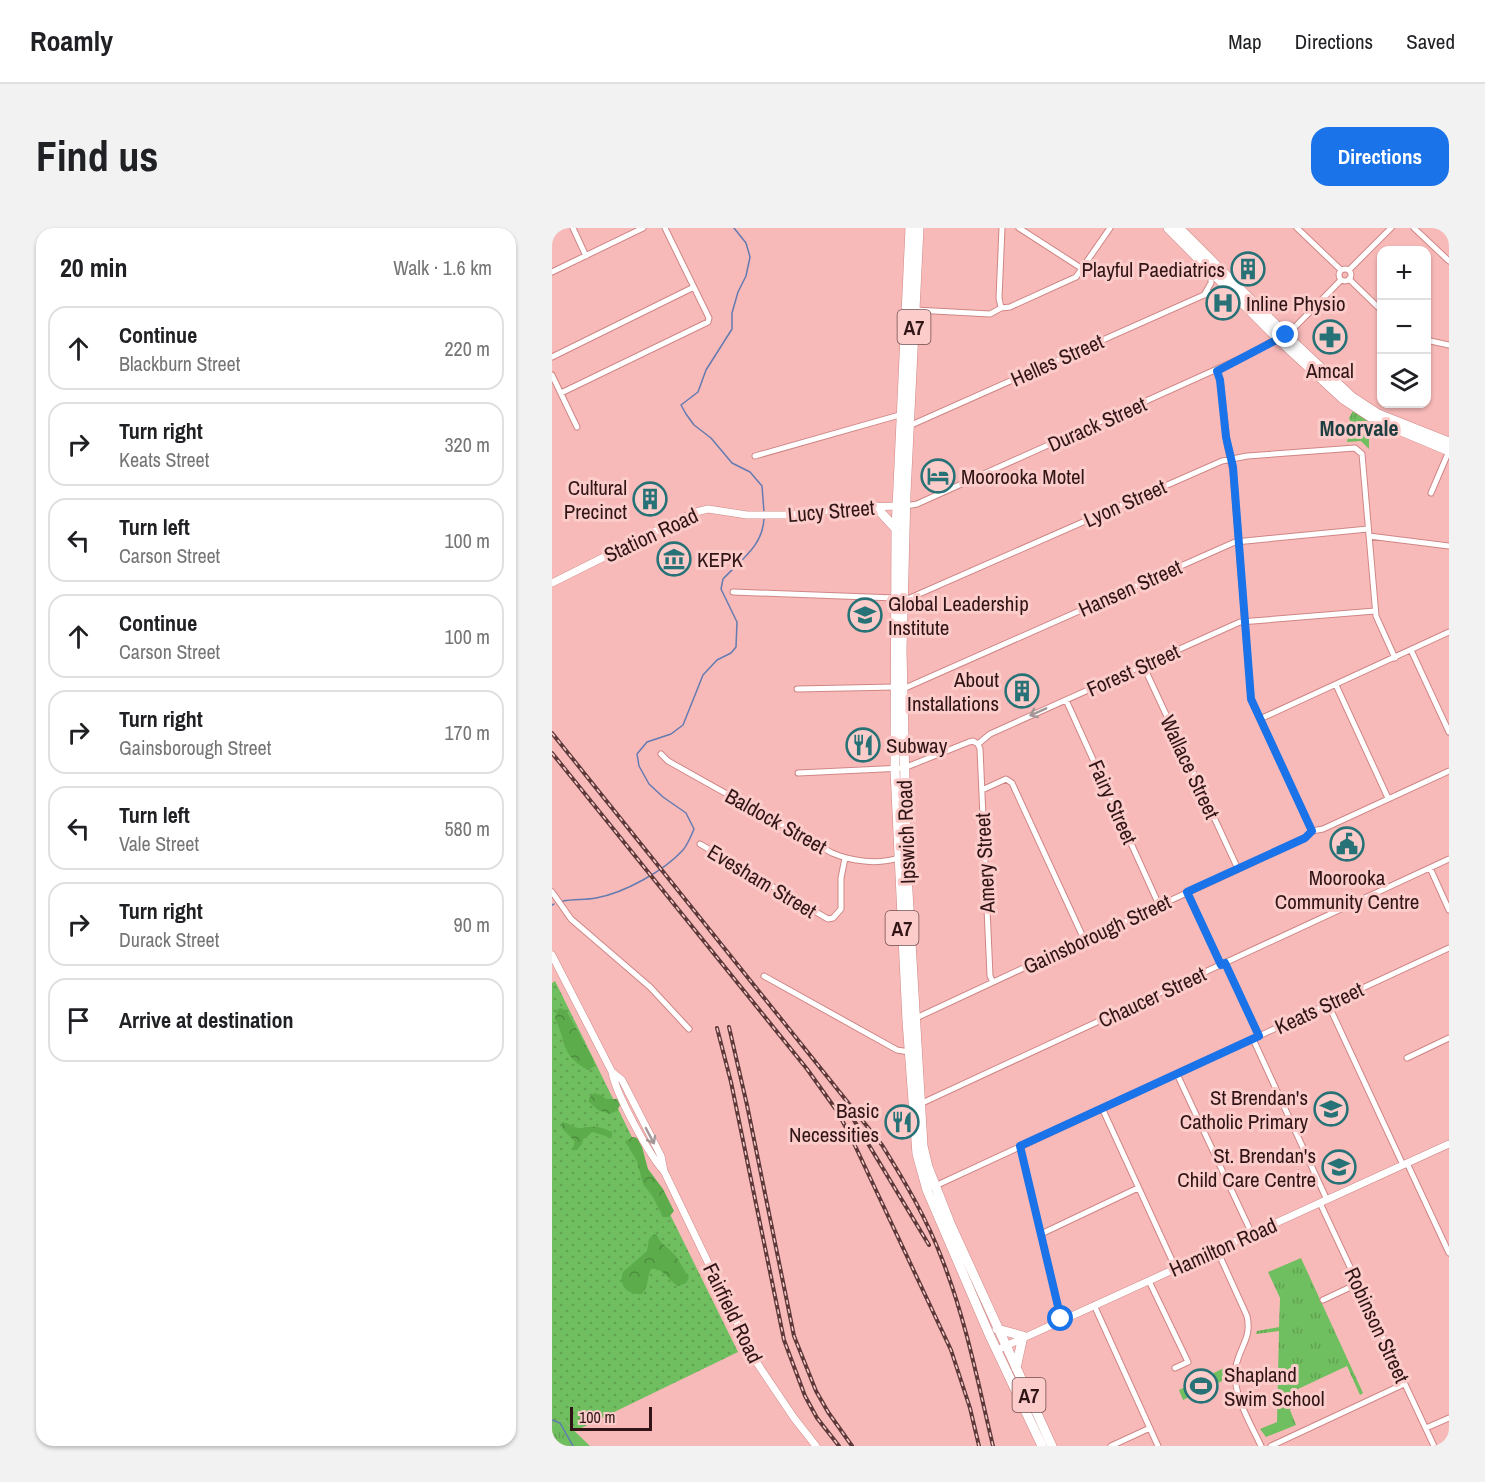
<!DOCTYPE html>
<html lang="en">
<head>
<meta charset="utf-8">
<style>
	body { margin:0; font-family:"Archivo Narrow",sans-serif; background:#f2f2f2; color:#202124 }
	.controls { position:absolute; right:18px; top:18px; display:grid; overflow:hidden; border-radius:12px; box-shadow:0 2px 4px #0004 }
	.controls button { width:54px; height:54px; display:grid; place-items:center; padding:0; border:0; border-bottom:2px solid #e0e0e0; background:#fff; color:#202124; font:30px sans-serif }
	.scale { position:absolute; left:18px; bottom:15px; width:82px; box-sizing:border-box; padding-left:6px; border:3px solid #311516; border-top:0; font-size:16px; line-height:21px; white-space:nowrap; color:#311516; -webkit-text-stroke:4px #fbccca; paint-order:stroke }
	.stop { position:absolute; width:18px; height:18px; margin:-14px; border:4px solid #1a73e8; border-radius:50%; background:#fff }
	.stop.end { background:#1a73e8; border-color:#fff; box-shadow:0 2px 6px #0008 }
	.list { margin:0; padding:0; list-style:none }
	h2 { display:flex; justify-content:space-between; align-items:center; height:78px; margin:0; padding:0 24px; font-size:26px }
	h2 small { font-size:20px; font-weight:400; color:#757577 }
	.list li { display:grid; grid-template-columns:39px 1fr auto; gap:18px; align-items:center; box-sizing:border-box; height:84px; margin:0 12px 12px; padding:0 12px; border:2px solid #e0e0e0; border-radius:18px }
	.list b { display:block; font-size:22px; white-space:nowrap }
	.list p { margin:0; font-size:20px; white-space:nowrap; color:#757577 }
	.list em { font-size:20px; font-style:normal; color:#757577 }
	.icon { flex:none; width:33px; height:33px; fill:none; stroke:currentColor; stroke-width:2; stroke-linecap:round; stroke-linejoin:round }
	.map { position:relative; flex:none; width:897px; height:1218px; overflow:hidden; border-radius:18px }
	header { display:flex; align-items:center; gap:36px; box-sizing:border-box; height:84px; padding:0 30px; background:#fff; border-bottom:2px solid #e0e0e0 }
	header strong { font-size:28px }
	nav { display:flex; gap:33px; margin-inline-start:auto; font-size:21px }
	.intro { display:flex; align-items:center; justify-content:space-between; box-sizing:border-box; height:144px; padding:0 36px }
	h1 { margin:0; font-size:42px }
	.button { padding:15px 27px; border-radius:18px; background:#1a73e8; color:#fff; font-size:21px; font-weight:700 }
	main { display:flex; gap:36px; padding:0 36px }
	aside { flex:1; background:#fff; border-radius:18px; box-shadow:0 2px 4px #0004 }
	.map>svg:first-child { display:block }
</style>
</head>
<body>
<header>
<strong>Roamly</strong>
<nav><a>Map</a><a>Directions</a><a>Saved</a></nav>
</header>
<div class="intro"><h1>Find us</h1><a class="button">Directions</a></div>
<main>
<aside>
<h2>20 min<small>Walk · 1.6 km</small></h2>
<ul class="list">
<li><svg class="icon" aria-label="ahead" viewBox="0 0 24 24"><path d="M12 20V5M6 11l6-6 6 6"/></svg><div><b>Continue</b><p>Blackburn Street</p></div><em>220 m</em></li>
<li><svg class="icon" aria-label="right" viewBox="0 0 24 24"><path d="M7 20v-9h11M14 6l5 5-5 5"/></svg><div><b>Turn right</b><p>Keats Street</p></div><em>320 m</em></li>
<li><svg class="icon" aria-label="left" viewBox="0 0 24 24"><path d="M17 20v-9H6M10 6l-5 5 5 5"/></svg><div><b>Turn left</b><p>Carson Street</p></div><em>100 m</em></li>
<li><svg class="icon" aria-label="ahead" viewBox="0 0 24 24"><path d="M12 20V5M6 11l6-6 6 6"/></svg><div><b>Continue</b><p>Carson Street</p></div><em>100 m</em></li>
<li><svg class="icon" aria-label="right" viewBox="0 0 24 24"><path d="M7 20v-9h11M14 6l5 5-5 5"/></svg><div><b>Turn right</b><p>Gainsborough Street</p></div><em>170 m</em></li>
<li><svg class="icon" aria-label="left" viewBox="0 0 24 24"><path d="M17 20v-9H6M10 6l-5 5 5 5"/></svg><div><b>Turn left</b><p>Vale Street</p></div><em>580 m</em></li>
<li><svg class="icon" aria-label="right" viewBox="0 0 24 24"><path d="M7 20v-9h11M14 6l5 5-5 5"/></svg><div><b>Turn right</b><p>Durack Street</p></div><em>90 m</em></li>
<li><svg class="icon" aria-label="arrive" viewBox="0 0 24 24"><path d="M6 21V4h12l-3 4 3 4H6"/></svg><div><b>Arrive at destination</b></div></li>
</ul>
</aside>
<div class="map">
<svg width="897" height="1218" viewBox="0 0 897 1218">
	<defs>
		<pattern id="grass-dots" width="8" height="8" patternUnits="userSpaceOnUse" patternTransform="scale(1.5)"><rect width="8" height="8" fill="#6fbe5f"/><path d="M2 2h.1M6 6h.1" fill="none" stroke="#61a252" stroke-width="1.8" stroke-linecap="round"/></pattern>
		<pattern id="forest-crowns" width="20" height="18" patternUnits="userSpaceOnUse" patternTransform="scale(1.5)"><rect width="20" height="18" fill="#5cac4c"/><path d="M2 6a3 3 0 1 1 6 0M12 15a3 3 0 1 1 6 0" fill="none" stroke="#4d8b3e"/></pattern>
		<pattern id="park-tufts" width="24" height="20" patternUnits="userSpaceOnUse" patternTransform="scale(1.5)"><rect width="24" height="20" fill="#6fbe5f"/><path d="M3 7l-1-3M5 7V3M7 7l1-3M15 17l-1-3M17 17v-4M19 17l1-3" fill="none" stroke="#61a252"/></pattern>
	</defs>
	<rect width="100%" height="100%" fill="#f8bab9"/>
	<!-- grass -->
	<path fill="url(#grass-dots)" d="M3,753L186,1124L23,1203L11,1192L0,1197V755Z"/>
	<!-- forest -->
	<path fill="url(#forest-crowns)" d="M8,780L14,782L41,831L43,838L36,842C8,827 15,815 3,790L5,783Z
		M42,865L49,867L54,871H66L68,877L65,883L58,886L46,882L37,874V870Z
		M10,894C17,895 23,901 30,900C42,898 47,898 60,904V910L40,904L34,910L32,909L30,916L25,922H20L23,914L10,900Z
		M81,909L85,910L90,919L96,941L111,961L122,983L117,989H111L101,969L91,956L85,933L73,913Z
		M104,1006L109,1014L124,1028L137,1050L134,1055L126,1058C116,1053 112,1039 99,1041C94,1051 98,1055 90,1066C76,1067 66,1059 71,1044L95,1023L97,1011L101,1007Z"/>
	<!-- park -->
	<path fill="url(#park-tufts)" d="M801,183L826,197L824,202L817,207V221L809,213L795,214L799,195L797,190Z
		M749,1030L811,1165L808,1167L795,1138L746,1161L738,1182L744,1197L714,1209L708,1201L725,1194L727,1103L704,1106L705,1103L727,1099L728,1070L716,1044Z
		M11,1192L38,1218H7L0,1207V1197Z"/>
	<!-- pitch -->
	<path fill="#6fbe5f" d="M672,1140L670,1153L631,1172L627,1162Z"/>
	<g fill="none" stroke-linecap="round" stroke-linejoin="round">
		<!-- stream -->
		<path stroke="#637bb1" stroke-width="1.5" d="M182,0L194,15L198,29L194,48L186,64L180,85V101L154,142L146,164L129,177L134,186L142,197L159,210L180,235L198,244L210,258L212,284
			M11,673C22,671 34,672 44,670C72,665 112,643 131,622C136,616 139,608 142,601L134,585L111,569L97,556L87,538L85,526L95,514L119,506L131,497L151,447L165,432L179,425L184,419L185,394L169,361L171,351C189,332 212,317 212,289
			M0,677L2,676
			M0,1192L8,1195L21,1218"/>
		<defs>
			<path id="street" d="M21,0L34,28
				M467,0L529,40
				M745,0L789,42
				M862,0L897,33
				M787 47a6 6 0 1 1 12 0a6 6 0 1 1-12 0Z
				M797,42L839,0
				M0,44L91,0
				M797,51L830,83
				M652,67L659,55V43
				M449,80L447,70L450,0
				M363,82L438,86L449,80L458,79L524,49L558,0
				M874,112L897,117
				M0,129L142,59
				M665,143L668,152L675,216L681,244L699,471L760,603
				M0,147L25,199
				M9,165L156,94L157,90L113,0
				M357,198L652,67L675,60
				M203,228L351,186
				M879,265L897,223
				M354,278L365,276L694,128L740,102L789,52
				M817,308L897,318
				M181,364L343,370
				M351,373L670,233L695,228L803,220L810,226L824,388L843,430
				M859,422L897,504
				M591,437L686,641
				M784,457L836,570
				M245,461L343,459
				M351,461L683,314L816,301
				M514,472L607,677
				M708,491L897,404
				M426,516L438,506L688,394L823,383
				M426,516L428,521L438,748L441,754
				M109,526L116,533L280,625C299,633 326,637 346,630
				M246,545L352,540L417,514L421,513L426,516
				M430,562L454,551L460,555L531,709
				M148,616L276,691L281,690L289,681V650L293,630
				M878,640L897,682
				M0,664L19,691L98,759L137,801
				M635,664L669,737
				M673,735L707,808
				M212,748L345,822L357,824
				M776,776L851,937
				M362,791L521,717L531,709L542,708L753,610L760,603L771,601L897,543
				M701,811L775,972
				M855,830L897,810
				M625,846L700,1006
				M368,876L897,631
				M550,880L624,1041
				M468,918L509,1091
				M855,935L897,1025
				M381,959L897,720
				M768,975L882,1218
				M489,1006L586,960
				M665,1022L695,1088C700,1110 688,1118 684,1138C679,1165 698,1194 709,1218
				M597,1053L636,1134L623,1140
				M771,1072L805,1056
				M542,1077L606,1218
				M874,1200L897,1190
				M559,1218L598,1200
				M719,1218L852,1156"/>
			<path id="secondary" d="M0,355L118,296L144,284L156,281L195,287H237L308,279L349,278
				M0,727L60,844C64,866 96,925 111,942
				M60,844L70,852L109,928L112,943L203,1132L242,1190L264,1218
				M445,1122L897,916"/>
			<path id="highway" d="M358,0L344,301L343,542L355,793L365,926L375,962L437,1106L490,1218
				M367,0L354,265L350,422L355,647L371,918L376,939L398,995L500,1218
				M616,0L726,111L791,171L823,192L897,223
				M627,0L734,107L800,169L826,186L897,214
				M323,278L344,301
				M445,1101L471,1108L464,1140"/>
		</defs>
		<!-- street casing -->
		<use href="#street" stroke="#cf8685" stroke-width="7"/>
		<!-- secondary casing -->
		<use href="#secondary" stroke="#cf8685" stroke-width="8"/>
		<!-- highway casing -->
		<use href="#highway" stroke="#cf8685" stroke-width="10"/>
		<!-- street -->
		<use href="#street" stroke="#fff" stroke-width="5"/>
		<!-- secondary -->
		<use href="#secondary" stroke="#fff" stroke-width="7"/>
		<!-- highway -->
		<use href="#highway" stroke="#fff" stroke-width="9"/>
		<defs>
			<path id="rail" d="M0,505L330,917C353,954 375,991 390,1031C414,1092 426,1155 441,1218
				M0,525L255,841L285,883L298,907L399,1122L418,1180L427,1218
				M177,799L195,877L242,1108L264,1163L276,1184L300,1218
				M165,800L179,854L232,1112L253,1168L265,1190L287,1218
				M300,889L377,1017"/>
		</defs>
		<!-- rail casing -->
		<use href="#rail" stroke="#5d393a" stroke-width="4"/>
		<!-- rail -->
		<use href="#rail" stroke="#fbccca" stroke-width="1.5" stroke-dasharray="4.5" stroke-linecap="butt"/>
	</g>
	<!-- one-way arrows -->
	<defs><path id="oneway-shaft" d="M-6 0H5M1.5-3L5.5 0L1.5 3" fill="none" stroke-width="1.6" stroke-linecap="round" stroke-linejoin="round" transform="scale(1.5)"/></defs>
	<g stroke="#a29696">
		<use href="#oneway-shaft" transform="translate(486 484) rotate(156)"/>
		<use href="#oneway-shaft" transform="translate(98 908) rotate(62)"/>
	</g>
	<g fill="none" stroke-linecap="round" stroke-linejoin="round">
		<!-- route -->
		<path stroke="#1a73e8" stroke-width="8" d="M509,1091L468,918L707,808L673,735L669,737L635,664L753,610L760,603L699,471L681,239L674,209L668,152L665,143L734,107"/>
	</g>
	<!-- icons -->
	<defs>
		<symbol id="building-ring" viewBox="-11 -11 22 22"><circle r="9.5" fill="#fbccca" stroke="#277276" stroke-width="1.5"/><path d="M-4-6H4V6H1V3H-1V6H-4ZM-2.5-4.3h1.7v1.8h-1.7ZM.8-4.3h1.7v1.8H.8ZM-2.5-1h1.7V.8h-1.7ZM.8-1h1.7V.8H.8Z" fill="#277276"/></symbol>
		<symbol id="hospital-ring" viewBox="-11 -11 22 22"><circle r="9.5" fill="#fbccca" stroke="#277276" stroke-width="1.5"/><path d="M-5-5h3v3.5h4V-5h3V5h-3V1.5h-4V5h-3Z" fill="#277276"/></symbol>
		<symbol id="pharmacy-ring" viewBox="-11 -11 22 22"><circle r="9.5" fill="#fbccca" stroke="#277276" stroke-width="1.5"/><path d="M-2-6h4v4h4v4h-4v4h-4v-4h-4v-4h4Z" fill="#277276"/></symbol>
		<symbol id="hotel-ring" viewBox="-11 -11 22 22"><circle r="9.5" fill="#fbccca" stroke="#277276" stroke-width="1.5"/><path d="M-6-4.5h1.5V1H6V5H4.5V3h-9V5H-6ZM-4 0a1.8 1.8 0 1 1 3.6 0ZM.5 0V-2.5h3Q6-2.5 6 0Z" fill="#277276"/></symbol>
		<symbol id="museum-ring" viewBox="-11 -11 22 22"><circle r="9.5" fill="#fbccca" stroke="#277276" stroke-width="1.5"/><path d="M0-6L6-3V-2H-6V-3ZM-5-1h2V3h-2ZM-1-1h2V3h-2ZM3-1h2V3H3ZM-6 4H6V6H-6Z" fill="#277276"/></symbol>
		<symbol id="university-ring" viewBox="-11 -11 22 22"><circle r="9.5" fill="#fbccca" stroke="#277276" stroke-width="1.5"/><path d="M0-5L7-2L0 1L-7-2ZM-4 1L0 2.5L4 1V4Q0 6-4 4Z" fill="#277276"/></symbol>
		<symbol id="restaurant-ring" viewBox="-11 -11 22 22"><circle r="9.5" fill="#fbccca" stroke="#277276" stroke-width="1.5"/><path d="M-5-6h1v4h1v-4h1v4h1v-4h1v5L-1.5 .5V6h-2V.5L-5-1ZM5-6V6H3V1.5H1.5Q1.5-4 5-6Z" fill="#277276"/></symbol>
		<symbol id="civic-ring" viewBox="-11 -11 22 22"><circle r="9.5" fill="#fbccca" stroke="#277276" stroke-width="1.5"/><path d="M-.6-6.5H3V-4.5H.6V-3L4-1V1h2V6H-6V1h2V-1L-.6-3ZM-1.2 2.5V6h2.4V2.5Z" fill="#277276"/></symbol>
		<symbol id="school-ring" viewBox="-11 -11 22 22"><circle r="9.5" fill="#fbccca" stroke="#277276" stroke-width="1.5"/><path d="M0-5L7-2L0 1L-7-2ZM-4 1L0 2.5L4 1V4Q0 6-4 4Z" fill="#277276"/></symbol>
		<symbol id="stadium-ring" viewBox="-11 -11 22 22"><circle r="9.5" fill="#fbccca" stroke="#277276" stroke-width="1.5"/><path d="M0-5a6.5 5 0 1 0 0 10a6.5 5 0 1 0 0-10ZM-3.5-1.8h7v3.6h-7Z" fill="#277276"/></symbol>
	</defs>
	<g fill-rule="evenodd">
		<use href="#building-ring" x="677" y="22" width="38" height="38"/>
		<use href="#hospital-ring" x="652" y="56" width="38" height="38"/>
		<use href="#pharmacy-ring" x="759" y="90" width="38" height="38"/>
		<use href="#hotel-ring" x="367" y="229" width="38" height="38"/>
		<use href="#building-ring" x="79" y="252" width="38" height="38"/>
		<use href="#museum-ring" x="103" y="312" width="38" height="38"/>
		<use href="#university-ring" x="294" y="368" width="38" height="38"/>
		<use href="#building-ring" x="451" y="444" width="38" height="38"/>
		<use href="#restaurant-ring" x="292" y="498" width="38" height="38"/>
		<use href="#civic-ring" x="776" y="597" width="38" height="38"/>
		<use href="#school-ring" x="760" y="862" width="38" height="38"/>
		<use href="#restaurant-ring" x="331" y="875" width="38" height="38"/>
		<use href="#school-ring" x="768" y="920" width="38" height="38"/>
		<use href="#stadium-ring" x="630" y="1139" width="38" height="38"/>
	</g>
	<g text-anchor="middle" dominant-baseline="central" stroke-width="6" stroke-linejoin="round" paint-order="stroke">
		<!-- shield labels -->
		<g fill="#fbccca" stroke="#6e4c4c" stroke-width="1.5">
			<rect x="345.5" y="82" width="33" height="34" rx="4.5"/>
			<rect x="333.5" y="683" width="33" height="34" rx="4.5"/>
			<rect x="460.5" y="1150" width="33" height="34" rx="4.5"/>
		</g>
		<g font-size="20" font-weight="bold" fill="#311516">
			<text x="362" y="99">A7</text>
			<text x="350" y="700">A7</text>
			<text x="477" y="1167">A7</text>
		</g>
		<!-- poi labels -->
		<g font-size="21" fill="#311516" stroke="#fbccca" text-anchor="end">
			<text x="673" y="41">Playful Paediatrics</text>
			<text x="694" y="75" text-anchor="start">Inline Physio</text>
			<text x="778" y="142" text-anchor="middle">Amcal</text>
			<text x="409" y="248" text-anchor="start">Moorooka Motel</text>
			<text x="75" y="259">Cultural<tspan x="75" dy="24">Precinct</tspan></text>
			<text x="145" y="331" text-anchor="start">KEPK</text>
			<text x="336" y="375" text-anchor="start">Global Leadership<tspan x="336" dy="24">Institute</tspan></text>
			<text x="447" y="451">About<tspan x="447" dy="24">Installations</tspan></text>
			<text x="334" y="517" text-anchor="start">Subway</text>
			<text x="795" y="649" text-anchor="middle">Moorooka<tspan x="795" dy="24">Community Centre</tspan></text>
			<text x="756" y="869">St Brendan's<tspan x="756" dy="24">Catholic Primary</tspan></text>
			<text x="327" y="882">Basic<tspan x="327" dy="24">Necessities</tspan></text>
			<text x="764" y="927">St. Brendan's<tspan x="764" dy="24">Child Care Centre</tspan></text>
			<text x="672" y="1146" text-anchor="start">Shapland<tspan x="672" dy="24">Swim School</tspan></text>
		</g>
		<!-- street labels -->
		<g font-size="21" fill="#311516" stroke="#fbccca">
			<text transform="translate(505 132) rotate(-24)">Helles Street</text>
			<text transform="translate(545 196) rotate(-24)">Durack Street</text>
			<text transform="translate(573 275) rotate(-24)">Lyon Street</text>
			<text transform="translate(279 283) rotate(-5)">Lucy Street</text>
			<text transform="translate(99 307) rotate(-25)">Station Road</text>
			<text transform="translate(578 360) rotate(-24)">Hansen Street</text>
			<text transform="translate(581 442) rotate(-24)">Forest Street</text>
			<text transform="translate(638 539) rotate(65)">Wallace Street</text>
			<text transform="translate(561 574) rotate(66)">Fairy Street</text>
			<text transform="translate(224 593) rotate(29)">Baldock Street</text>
			<text transform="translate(354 604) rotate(-92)">Ipswich Road</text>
			<text transform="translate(433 635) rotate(-93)">Amery Street</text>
			<text transform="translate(210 653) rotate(31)">Evesham Street</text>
			<text transform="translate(545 706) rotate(-25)">Gainsborough Street</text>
			<text transform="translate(600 769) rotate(-25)">Chaucer Street</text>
			<text transform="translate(767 780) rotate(-25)">Keats Street</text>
			<text transform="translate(671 1019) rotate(-24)">Hamilton Road</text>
			<text transform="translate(181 1085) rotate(64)">Fairfield Road</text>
			<text transform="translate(825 1097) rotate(65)">Robinson Street</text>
		</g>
		<!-- neighbourhood labels -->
		<g font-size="22" font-weight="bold" fill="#1c3e40" stroke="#fbccca">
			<text x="807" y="200">Moorvale</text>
		</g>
	</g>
</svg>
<div class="controls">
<button>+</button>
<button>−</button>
<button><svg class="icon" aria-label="layers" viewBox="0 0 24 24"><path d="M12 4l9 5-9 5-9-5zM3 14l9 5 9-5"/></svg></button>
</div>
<div class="scale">100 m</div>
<div class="stop" style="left:509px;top:1091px"></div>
<div class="stop end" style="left:734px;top:107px"></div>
</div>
</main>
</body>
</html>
